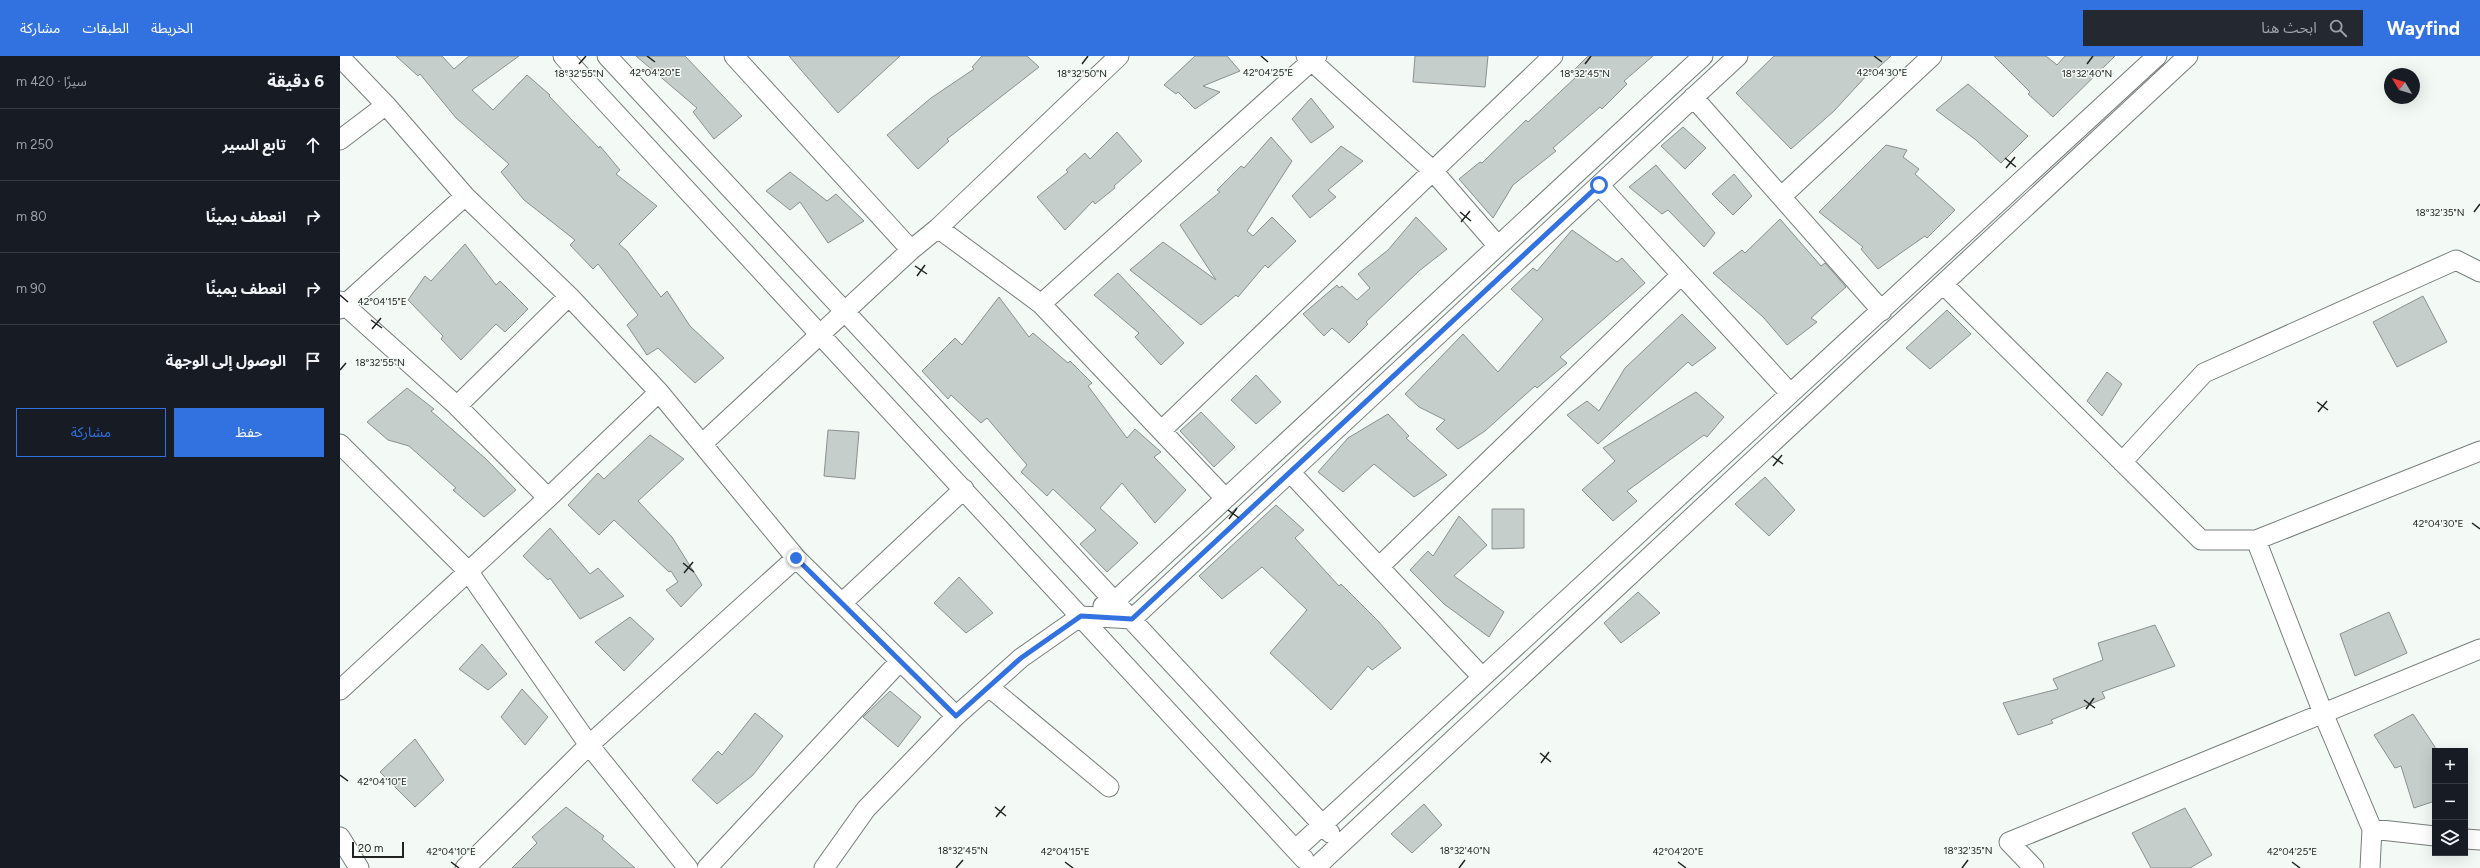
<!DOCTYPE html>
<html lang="ar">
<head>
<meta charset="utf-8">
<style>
	body { margin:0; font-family:Figtree,"Noto Sans Arabic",sans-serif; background:#242831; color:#f1f3f6; direction:rtl }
	.controls { position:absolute; right:12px; bottom:12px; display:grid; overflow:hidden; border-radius:0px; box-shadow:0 4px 16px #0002 }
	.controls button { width:36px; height:36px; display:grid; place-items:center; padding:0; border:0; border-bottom:1px solid #363941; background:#171b24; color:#f1f3f6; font:20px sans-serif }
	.compass { position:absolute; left:2044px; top:12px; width:36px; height:36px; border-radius:50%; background:#171b24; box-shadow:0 4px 16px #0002; rotate:308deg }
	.scale { position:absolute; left:12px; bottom:10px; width:52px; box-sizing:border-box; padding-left:4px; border:2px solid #202321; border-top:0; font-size:11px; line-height:14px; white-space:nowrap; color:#202321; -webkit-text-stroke:3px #f3faf6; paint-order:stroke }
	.stop { position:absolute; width:12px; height:12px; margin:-9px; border:3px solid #3272e0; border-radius:50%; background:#fff }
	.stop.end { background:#3272e0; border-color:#fff; box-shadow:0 1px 4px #0008 }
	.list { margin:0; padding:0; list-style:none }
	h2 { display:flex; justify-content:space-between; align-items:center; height:52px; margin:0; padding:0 16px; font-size:17px }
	h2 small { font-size:13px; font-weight:400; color:#9ea1a6 }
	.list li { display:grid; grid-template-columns:26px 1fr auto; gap:12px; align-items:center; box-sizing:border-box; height:72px; padding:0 16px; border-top:1px solid #363941 }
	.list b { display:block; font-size:15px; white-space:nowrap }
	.list em { font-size:13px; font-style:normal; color:#9ea1a6 }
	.actions { display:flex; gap:8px; padding:12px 16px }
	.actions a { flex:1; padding:9px 0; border:1px solid #3272e0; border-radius:0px; text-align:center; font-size:14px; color:#3272e0 }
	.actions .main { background:#3272e0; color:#fff }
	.icon { flex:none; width:22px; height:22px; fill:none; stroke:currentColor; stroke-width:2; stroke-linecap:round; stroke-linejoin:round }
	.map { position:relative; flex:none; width:2140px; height:812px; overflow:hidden; direction:ltr }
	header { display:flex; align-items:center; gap:24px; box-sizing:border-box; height:56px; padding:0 20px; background:#3272e0; color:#fff }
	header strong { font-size:19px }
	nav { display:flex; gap:22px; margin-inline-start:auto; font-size:14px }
	.search { width:280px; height:36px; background:#242831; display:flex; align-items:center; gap:10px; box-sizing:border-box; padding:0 14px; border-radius:0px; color:#9ea1a6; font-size:15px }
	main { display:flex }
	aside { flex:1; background:#171b24 }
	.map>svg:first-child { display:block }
</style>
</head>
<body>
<header>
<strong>Wayfind</strong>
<div class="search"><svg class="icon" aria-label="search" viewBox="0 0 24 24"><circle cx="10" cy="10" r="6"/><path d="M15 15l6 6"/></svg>ابحث هنا</div>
<nav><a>الخريطة</a><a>الطبقات</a><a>مشاركة</a></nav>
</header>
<main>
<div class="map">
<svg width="2140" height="812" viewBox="0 0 2140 812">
	<rect width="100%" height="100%" fill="#f3faf6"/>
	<!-- building -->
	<path fill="#c6cecc" stroke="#89908f" d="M56,0H102L114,13L129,0H179L132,34L153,54L187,19L210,39L209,40L259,92L260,90L280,114L276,118L317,150L279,188L287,195L321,241L327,235L350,270L384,302L355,327L318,292L307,299L287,269L298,259L258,208L253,213L230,189L235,184L184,144L161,116L169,108L116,62L80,18L78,20Z
		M296,0H345L402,60L374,83L353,56L357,52Z
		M449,0H560L498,57Z
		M642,0H687L699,11L607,83L609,85L578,113L547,79L591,42L634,13L632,11Z
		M855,0H887L900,15L863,30L880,36L855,53L838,36L836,38L824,29Z
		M1075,0H1148L1145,31L1073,26Z
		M1248,0H1313L1284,25L1287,28L1262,53L1260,51L1213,92L1216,95L1173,129L1153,162L1119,123L1140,106L1142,107L1186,64L1188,66L1236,21L1232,16Z
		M1434,0H1551L1530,19L1528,18L1494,55L1451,93L1396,37Z
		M1654,0H1706L1717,9L1725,0H1775L1713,61L1688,38L1690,36Z
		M1628,28L1688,80L1661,107L1636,84L1596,54Z
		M971,42L994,71L971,87L952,63Z
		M1343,71L1366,92L1345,113L1321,90Z
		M777,76L802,105L774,130L775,132L755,148L753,145L725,174L697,141L728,116L726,114L745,97L750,103Z
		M931,81L952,105L907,175L913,180L932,161L956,185L928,212L925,209L898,241L896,239L861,269L790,214L823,186L876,224L840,169L880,136L877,134L901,110L904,112Z
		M1546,89L1567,94L1563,101L1579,113L1575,118L1615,154L1587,182L1585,180L1538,213L1521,193L1523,191L1479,156Z
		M1001,90L1023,105L988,134L996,141L970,162L952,140Z
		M1316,109L1375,177L1364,191L1328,154L1322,158L1289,131Z
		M450,116L487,145L496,138L524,165L488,187L460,146L450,154L426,135Z
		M1394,118L1412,140L1393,159L1372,138Z
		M1076,161L1107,193L1079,215L1026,266L1028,268L1009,287L992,272L984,280L963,258L997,229L999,232L1002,230L1017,244L1030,232L1018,218L1048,194Z
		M1440,163L1481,210L1485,207L1506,231L1471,262L1477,266L1447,289L1423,261L1373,217L1402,194L1405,197Z
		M1232,174L1277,206L1282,202L1305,227L1220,301L1227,307L1197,332L1195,330L1145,375L1118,393L1096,373L1105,364L1079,351L1065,338L1123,278L1158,316L1203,263L1171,233L1193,212L1197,215Z
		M125,188L156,229L160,225L188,253L165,276L156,268L121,304L101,283L103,280L68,244L85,220L91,225Z
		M778,217L844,287L821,309L795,281L799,277L754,239Z
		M2083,240L2107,286L2057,311L2033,266Z
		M659,241L689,281L693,277L728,307L730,305L752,327L748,330L787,382L795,373L821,396L814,401L846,434L815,467L782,427L760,452L798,487L767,516L740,488L756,474L713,433L707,440L681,416L687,409L647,362L641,367L611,339L608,343L582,315L615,282L622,289Z
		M1607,254L1631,278L1590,313L1566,292Z
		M1342,258L1376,292L1352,310L1348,306L1258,388L1227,359L1247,345L1259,355L1285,312Z
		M1767,316L1782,328L1762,360L1747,345Z
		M916,319L941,346L916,368L891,344Z
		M67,332L94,353L91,355L146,403L176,434L144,461L113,434L116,432L69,390L48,384L27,366Z
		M1356,336L1384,361L1367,381L1364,379L1287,435L1297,445L1273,465L1242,434L1275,405L1263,392Z
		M861,356L895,391L874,411L840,375Z
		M1048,358L1069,380L1066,382L1107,419L1074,441L1034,408L1003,436L978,416L1008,382Z
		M488,374L519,376L515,423L484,420Z
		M310,379L344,403L298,445L332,481L362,529L341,551L326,534L338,526L331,515L329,516L274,464L259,479L228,449L258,417L264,423Z
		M1425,421L1455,454L1429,480L1395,448Z
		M936,449L964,474L955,482L999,530L1001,528L1039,566L1061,592L1032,614L1028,610L991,654L930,597L967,554L922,511L882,543L859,520Z
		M1152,453H1184V492L1152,493Z
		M1119,460L1147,489L1114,520L1164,556L1149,581L1104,548L1070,514L1088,495L1093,500Z
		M210,472L250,518L258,512L284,540L240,563L210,522L208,524L183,500Z
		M619,521L653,557L626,577L594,547Z
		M1298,536L1320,557L1281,587L1264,567Z
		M2049,556L2067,597L2015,620L2000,578Z
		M290,561L314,583L284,615L255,586Z
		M1815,569L1835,610L1762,636L1765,642L1711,664L1713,667L1678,679L1663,647L1718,633L1713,623L1763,604L1758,587Z
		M142,588L167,618L148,634L119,613Z
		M182,633L208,661L185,689L161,661Z
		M550,635L581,661L558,691L523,661Z
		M415,657L443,680L413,719L377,748L352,724L378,695L382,699Z
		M2073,658L2095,691V745L2074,752L2061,710L2055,712L2034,679Z
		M75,683L104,724L75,751L40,716Z
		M1084,748L1102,769L1072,797L1051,778Z
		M226,751L264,780L262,783L295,812H172L197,787L192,781Z
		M1845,752L1872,799L1850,812H1811L1792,777Z"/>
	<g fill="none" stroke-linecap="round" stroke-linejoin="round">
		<defs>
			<path id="minor" d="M223,0L964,803
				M267,0L990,777
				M394,0L571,194
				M966,0L1092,114L1158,190
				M0,1L46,49L125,140L229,240L319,336L456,502L616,660
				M1353,41L1542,255
				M0,84L46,49
				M1259,129L1450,337
				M1442,140L1592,0
				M598,172L701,248L885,442
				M1603,228L1861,484H1916
				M0,245L117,350L208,442
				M701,248L977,0
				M0,253L125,140
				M117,350L229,240
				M822,374L1213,0
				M0,388L128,515L249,689L348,812
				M362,388L571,194L598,172L779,0
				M1782,406L1864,317L2116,204L2140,216
				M950,416L1142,621
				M1040,510L1341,219
				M502,547L624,433
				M763,550L775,545L1363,0
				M649,631L769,731
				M0,634L208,442L319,336
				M2032,773L2095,780
				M0,781L19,812
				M2125,783L2140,784
				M956,793L1817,0
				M125,812L249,689L456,502
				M367,812L560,605
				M484,812L526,753L616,660L681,602L741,560L792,563L1398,0
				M975,812L1848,0
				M1694,812L1669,786L2140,593
				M2030,812L2032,773L1983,657L1916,484L2140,395"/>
		</defs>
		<!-- minor casing -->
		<use href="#minor" stroke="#777d7a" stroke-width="21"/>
		<!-- minor -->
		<use href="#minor" stroke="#fff" stroke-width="19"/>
	</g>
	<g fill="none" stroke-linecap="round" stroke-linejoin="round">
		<!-- route -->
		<path stroke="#3272e0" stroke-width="5" d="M456,502L616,660L681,602L741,560L792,563L1259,129"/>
	</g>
	<!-- ticks -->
	<path fill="none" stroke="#202321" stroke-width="1.5" d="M307,0L315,6M921,0L928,6M1534,0L1542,6M239,8L246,0M742,8L748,0M1245,8L1251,0M1747,8L1753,0M1665,102L1676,111M1666,112L1675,101M1120,156L1131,165M2134,156L2140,148M1121,166L1130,155M575,210L587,218M577,220L585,209M0,239L8,246M31,264L42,272M32,273L41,262M0,314L6,307M1977,346L1988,354M1978,356L1987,345M1432,400L1443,408M1433,410L1442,399M888,454L899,462M889,463L897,452M2132,467L2140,473M343,507L354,516M344,517L353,506M1744,644L1755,652M1746,653L1754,642M1200,697L1211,706M1201,707L1209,696M0,719L8,725M655,751L666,760M656,761L665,750M111,806L119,812M725,806L733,812M1338,806L1346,812M1952,806L1960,812M616,812L623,804M1119,812L1125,804M1622,812L1628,804"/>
	<g font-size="10" text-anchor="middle" fill="#202321" stroke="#f3faf6" stroke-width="3" stroke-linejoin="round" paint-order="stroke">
		<text x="315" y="20">42°04'20"E</text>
		<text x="928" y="20">42°04'25"E</text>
		<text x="1542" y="20">42°04'30"E</text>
		<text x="239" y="21">18°32'55"N</text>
		<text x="742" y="21">18°32'50"N</text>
		<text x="1245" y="21">18°32'45"N</text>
		<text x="1747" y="21">18°32'40"N</text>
		<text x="2100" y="160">18°32'35"N</text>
		<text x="42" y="249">42°04'15"E</text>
		<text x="40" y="310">18°32'55"N</text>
		<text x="2098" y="471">42°04'30"E</text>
		<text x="42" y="729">42°04'10"E</text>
		<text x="623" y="798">18°32'45"N</text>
		<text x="1125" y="798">18°32'40"N</text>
		<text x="1628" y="798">18°32'35"N</text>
		<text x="111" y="799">42°04'10"E</text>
		<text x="725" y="799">42°04'15"E</text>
		<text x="1338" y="799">42°04'20"E</text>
		<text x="1952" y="799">42°04'25"E</text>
	</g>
</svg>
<div class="controls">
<button>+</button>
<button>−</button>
<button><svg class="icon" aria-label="layers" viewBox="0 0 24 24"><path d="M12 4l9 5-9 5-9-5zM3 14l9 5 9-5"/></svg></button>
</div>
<svg class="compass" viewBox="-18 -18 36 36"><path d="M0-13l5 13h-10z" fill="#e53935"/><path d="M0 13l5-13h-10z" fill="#9ea1a6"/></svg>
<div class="scale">20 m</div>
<div class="stop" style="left:1259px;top:129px"></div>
<div class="stop end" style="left:456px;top:502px"></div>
</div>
<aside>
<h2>6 دقيقة<small>سيرًا · 420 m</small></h2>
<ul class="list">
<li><svg class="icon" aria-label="ahead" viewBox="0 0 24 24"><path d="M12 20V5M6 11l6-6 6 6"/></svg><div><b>تابع السير</b></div><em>250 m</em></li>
<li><svg class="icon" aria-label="right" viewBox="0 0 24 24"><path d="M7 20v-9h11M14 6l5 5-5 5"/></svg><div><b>انعطف يمينًا</b></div><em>80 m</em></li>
<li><svg class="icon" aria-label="right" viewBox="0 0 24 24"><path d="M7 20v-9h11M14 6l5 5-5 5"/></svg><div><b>انعطف يمينًا</b></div><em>90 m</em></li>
<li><svg class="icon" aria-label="arrive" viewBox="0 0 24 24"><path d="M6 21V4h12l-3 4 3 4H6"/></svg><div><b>الوصول إلى الوجهة</b></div></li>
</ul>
<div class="actions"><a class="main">حفظ</a><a>مشاركة</a></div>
</aside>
</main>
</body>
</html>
